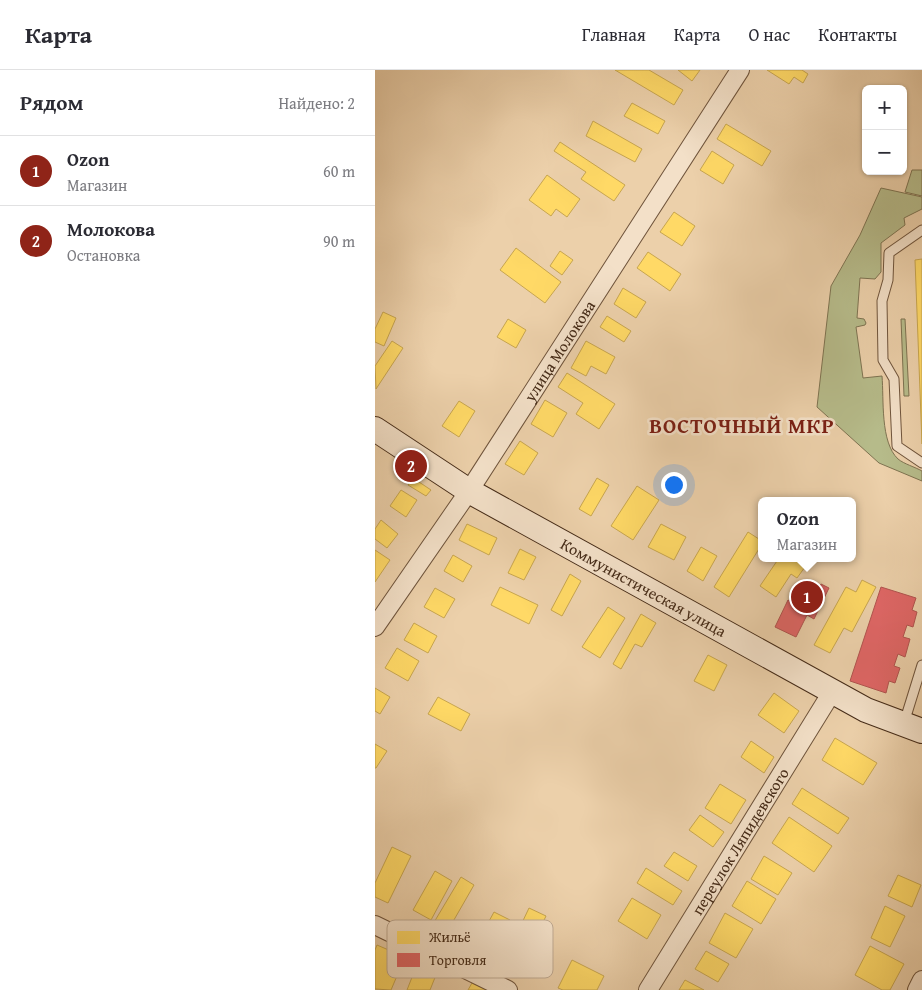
<!DOCTYPE html>
<html lang="ru">
<head>
<meta charset="utf-8">
<style>
	body { margin:0; font-family:"Gentium Book Plus",serif; background:#f2f2f3; color:#2b2b33 }
	.controls { position:absolute; right:15px; top:15px; display:grid; overflow:hidden; border-radius:8px; box-shadow:0 1px 4px #0004 }
	.controls button { width:45px; height:45px; display:grid; place-items:center; padding:0; border:0; border-bottom:1px solid #e1e1e2; background:#fff; color:#2b2b33; font:25px sans-serif }
	.you { position:absolute; left:298px; top:414px; width:18px; height:18px; margin:-12px; border:4px solid #fff; border-radius:50%; background:#1a73e8; box-shadow:0 0 0 8px #1a73e833 }
	.badge { display:grid; place-items:center; width:32px; height:32px; border-radius:50%; background:#8f2418; color:#fff; font-size:16px; font-weight:700 }
	.pin { position:absolute; translate:-50% -50%; border:2px solid #fff; box-shadow:0 1px 5px #0006 }
	.popup { position:absolute; left:383px; top:427px; width:98px; height:65px; box-sizing:border-box; display:grid; place-content:center; border-radius:8px; background:#fff; filter:drop-shadow(0 1px 4px #0005); font-size:16px; white-space:nowrap; color:#7c7c81 }
	.popup b { font-size:19px; color:#2b2b33 }
	.popup::after { content:''; position:absolute; left:50%; top:100%; margin-left:-10px; border:10px solid transparent; border-top-color:#fff }
	.list { margin:0; padding:0; list-style:none }
	h2 { display:flex; justify-content:space-between; align-items:center; height:65px; margin:0; padding:0 20px; font-size:21px }
	h2 small { font-size:16px; font-weight:400; color:#7c7c81 }
	.list li { display:grid; grid-template-columns:32px 1fr auto; gap:15px; align-items:center; box-sizing:border-box; height:70px; padding:0 20px; border-top:1px solid #e1e1e2 }
	.list b { display:block; font-size:19px; white-space:nowrap }
	.list p { margin:0; font-size:16px; white-space:nowrap; color:#7c7c81 }
	.list em { font-size:16px; font-style:normal; color:#7c7c81 }
	.map { position:relative; flex:none; width:547px; height:920px; overflow:hidden }
	header { display:flex; align-items:center; gap:30px; box-sizing:border-box; height:70px; padding:0 25px; background:#fff; border-bottom:1px solid #e1e1e2 }
	header strong { font-size:24px }
	nav { display:flex; gap:28px; margin-inline-start:auto; font-size:18px }
	main { display:flex }
	aside { flex:1; background:#fff }
	.map>svg:first-child { display:block }
</style>
</head>
<body>
<header>
<strong>Карта</strong>
<nav><a>Главная</a><a>Карта</a><a>О нас</a><a>Контакты</a></nav>
</header>
<main>
<aside>
<h2>Рядом<small>Найдено: 2</small></h2>
<ul class="list">
<li><span class="badge">1</span><div><b>Ozon</b><p>Магазин</p></div><em>60 m</em></li>
<li><span class="badge">2</span><div><b>Молокова</b><p>Остановка</p></div><em>90 m</em></li>
</ul>
</aside>
<div class="map">
<svg width="547" height="920" viewBox="0 0 547 920">
	<rect width="100%" height="100%" fill="#ecd0aa"/>
	<filter id="stains"><feTurbulence type="fractalNoise" baseFrequency=".004" numOctaves="4"/><feColorMatrix values="0 0 0 0 .2 0 0 0 0 .09 0 0 0 0 .02 0 0 0 .5 -.17"/></filter>
	<radialGradient id="worn" r=".72"><stop offset=".6" stop-color="#630" stop-opacity="0"/><stop offset="1" stop-color="#630" stop-opacity=".3"/></radialGradient>
	<!-- green -->
	<path fill="#b6bb8a" stroke="#7e7351" d="M537,100H547V126L530,122Z
		M506,118L547,127V139L529,148L530,155L506,173V202L500,209L485,208L482,248L489,249L491,253L490,255L481,257L488,308L507,306C509,329 505,372 523,389C529,394 540,397 547,401V411L504,393L442,337L456,216L485,165Z
		M526,249H530L534,326H529Z"/>
	<!-- homes -->
	<path fill="#ffd966" stroke="#c7a54f" d="M240,0H274L308,20L299,35Z
		M303,0H325L317,11Z
		M392,0H427L433,4L428,13L419,7L414,14Z
		M257,33L290,51L283,64L249,46Z
		M218,51L267,79L260,92L211,66Z
		M351,54L396,81L387,96L342,69Z
		M185,72L250,115L239,131L206,109L211,102L179,81Z
		M337,81L359,95L348,114L325,100Z
		M172,105L205,129L192,147L181,139L176,146L154,130Z
		M299,142L320,156L307,176L285,162Z
		M141,178L186,212L170,233L125,200Z
		M185,181L198,190L187,205L175,196Z
		M273,182L306,204L295,221L262,198Z
		M547,189V374L540,190Z
		M248,218L271,232L261,248L239,234Z
		M8,242L21,248L9,276L0,272V259Z
		M232,246L256,261L249,272L225,257Z
		M133,249L151,260L141,278L122,267Z
		M17,271L28,278L1,319L0,296Z
		M211,271L240,287L231,304L216,296L211,306L196,298Z
		M192,303L240,334L224,359L201,344L208,333L183,317Z
		M170,330L192,343L178,367L156,354Z
		M84,331L100,341L84,367L67,356Z
		M145,371L163,383L149,405L130,394Z
		M38,408L56,420L51,426L33,415Z
		M222,408L234,415L216,446L204,439Z
		M262,416L284,430L258,470L236,456Z
		M26,420L42,430L31,447L15,436Z
		M6,450L23,464L12,478L0,469V459Z
		M92,454L122,468L114,485L84,470Z
		M286,454L311,467L299,490L273,477Z
		M373,462L387,471V474L354,527L339,517Z
		M326,477L342,486L328,511L312,501Z
		M145,479L161,487L149,510L133,503Z
		M0,480L15,490L0,512Z
		M78,485L97,496L88,512L69,501Z
		M404,488H432L435,490L422,508L416,504L401,527L385,516Z
		M195,504L206,511L187,546L176,540Z
		M487,510L501,517L477,562L469,558L455,583L439,575L471,517L481,522Z
		M125,517L163,535L154,554L116,535Z
		M60,518L80,529L69,548L49,537Z
		M233,537L250,548L225,588L207,577Z
		M266,544L281,553L267,577L260,574L246,599L238,594Z
		M39,553L62,566L53,583L29,570Z
		M22,578L44,591L33,611L10,598Z
		M333,585L352,595L339,621L319,611Z
		M0,618L15,627L5,644L0,641Z
		M399,623L424,641L409,663L383,645Z
		M63,627L95,644L86,661L53,644Z
		M460,668L502,693L488,715L447,690Z
		M376,671L399,687L389,703L366,687Z
		M0,674L12,681L1,698H0Z
		M345,714L371,730L356,754L330,738Z
		M427,718L474,748L463,764L417,734Z
		M325,745L349,762L338,777L314,760Z
		M414,747L457,776L439,802L397,773Z
		M17,777L36,786L13,833L0,827V813Z
		M299,782L322,796L313,811L289,796Z
		M389,786L417,803L403,825L376,809Z
		M271,798L307,821L298,835L262,813Z
		M60,801L77,811L56,850L38,840Z
		M523,805L546,815L537,837L513,826Z
		M86,807L99,815L72,862L58,854Z
		M372,811L401,829L386,854L357,836Z
		M257,828L286,845L272,869L243,851Z
		M510,836L530,846L515,877L496,868Z
		M154,838L171,846L153,884L136,876Z
		M119,842L135,850L117,886L100,877Z
		M350,843L378,859L361,888L334,873Z
		M2,875L30,887L16,920L0,919V880Z
		M495,876L529,894L515,920H507L480,905Z
		M331,881L354,894L343,912L320,899Z
		M197,890L229,906L222,920H188L183,918Z
		M41,897L61,905L55,920H32Z
		M310,910L329,920H304Z
		M97,913L111,920H93Z"/>
	<!-- shops -->
	<path fill="#e06666" stroke="#b2544f" d="M446,514L454,518L439,549L432,545L421,567L400,557L413,530L420,534L429,515L442,522Z
		M506,517L541,528L537,540L542,542L538,557L532,555L528,567L535,569L530,587L523,584L519,596L525,598L520,613L514,611L511,623L475,611Z"/>
	<g fill="none" stroke-linecap="round" stroke-linejoin="round">
		<defs>
			<path id="lane" d="M547,160L514,183L513,210L507,231L508,290L519,309L522,376L547,393
				M529,653L547,595"/>
			<g id="street">
				<path id="s1" d="M0,557L94,421L365,0"/>
				<path d="M0,855L133,920"/>
				<path id="s2" d="M273,920L457,622"/>
				<path d="M542,920L547,910"/>
			</g>
			<g id="secondary">
				<path id="s3" d="M0,359L94,421L491,640L547,661"/>
			</g>
		</defs>
		<!-- lane casing -->
		<use href="#lane" stroke="#6f543c" stroke-width="11"/>
		<!-- street casing -->
		<use href="#street" stroke="#6f543c" stroke-width="20"/>
		<!-- secondary casing -->
		<use href="#secondary" stroke="#452b18" stroke-width="26"/>
		<!-- lane -->
		<use href="#lane" stroke="#f3e0c8" stroke-width="9"/>
		<!-- street -->
		<use href="#street" stroke="#f3e0c8" stroke-width="18"/>
		<!-- secondary -->
		<use href="#secondary" stroke="#f3e0c8" stroke-width="24"/>
	</g>
	<g text-anchor="middle" dominant-baseline="central" stroke-width="5" stroke-linejoin="round" paint-order="stroke">
		<!-- street labels -->
		<g font-size="16" fill="#452b18" stroke="#f3e0c8">
			<text stroke="none"><textPath href="#s1" startOffset="332">улица Молокова</textPath></text>
			<text stroke="none"><textPath href="#s3" startOffset="312">Коммунистическая улица</textPath></text>
			<text stroke="none"><textPath href="#s2" startOffset="175">переулок Ляпидевского</textPath></text>
		</g>
		<!-- district labels -->
		<g font-size="21" font-weight="bold" letter-spacing="1" fill="#7a1f14" stroke="#f3e0c8">
			<text x="367" y="355">ВОСТОЧНЫЙ МКР</text>
		</g>
	</g>
	<!-- legend -->
	<rect x="12" y="850" width="166" height="58" rx="8" fill="#f3e0c8" stroke="#bfaa93" stroke-width="1"/>
	<rect x="22" y="861" width="23" height="13" fill="#ffd966"/>
	<rect x="22" y="883" width="23" height="14" fill="#e06666"/>
	<g font-size="14" fill="#452b18">
		<text x="54" y="872">Жильё</text>
		<text x="54" y="895">Торговля</text>
	</g>
	<rect width="100%" height="100%" filter="url(#stains)"/>
	<rect width="100%" height="100%" fill="url(#worn)"/>
</svg>
<div class="controls">
<button>+</button>
<button>−</button>
</div>
<div class="you"></div>
<div class="pin badge" style="left:432px;top:527px">1</div>
<div class="popup"><b>Ozon</b>Магазин</div>
<div class="pin badge" style="left:36px;top:396px">2</div>
</div>
</main>
</body>
</html>
